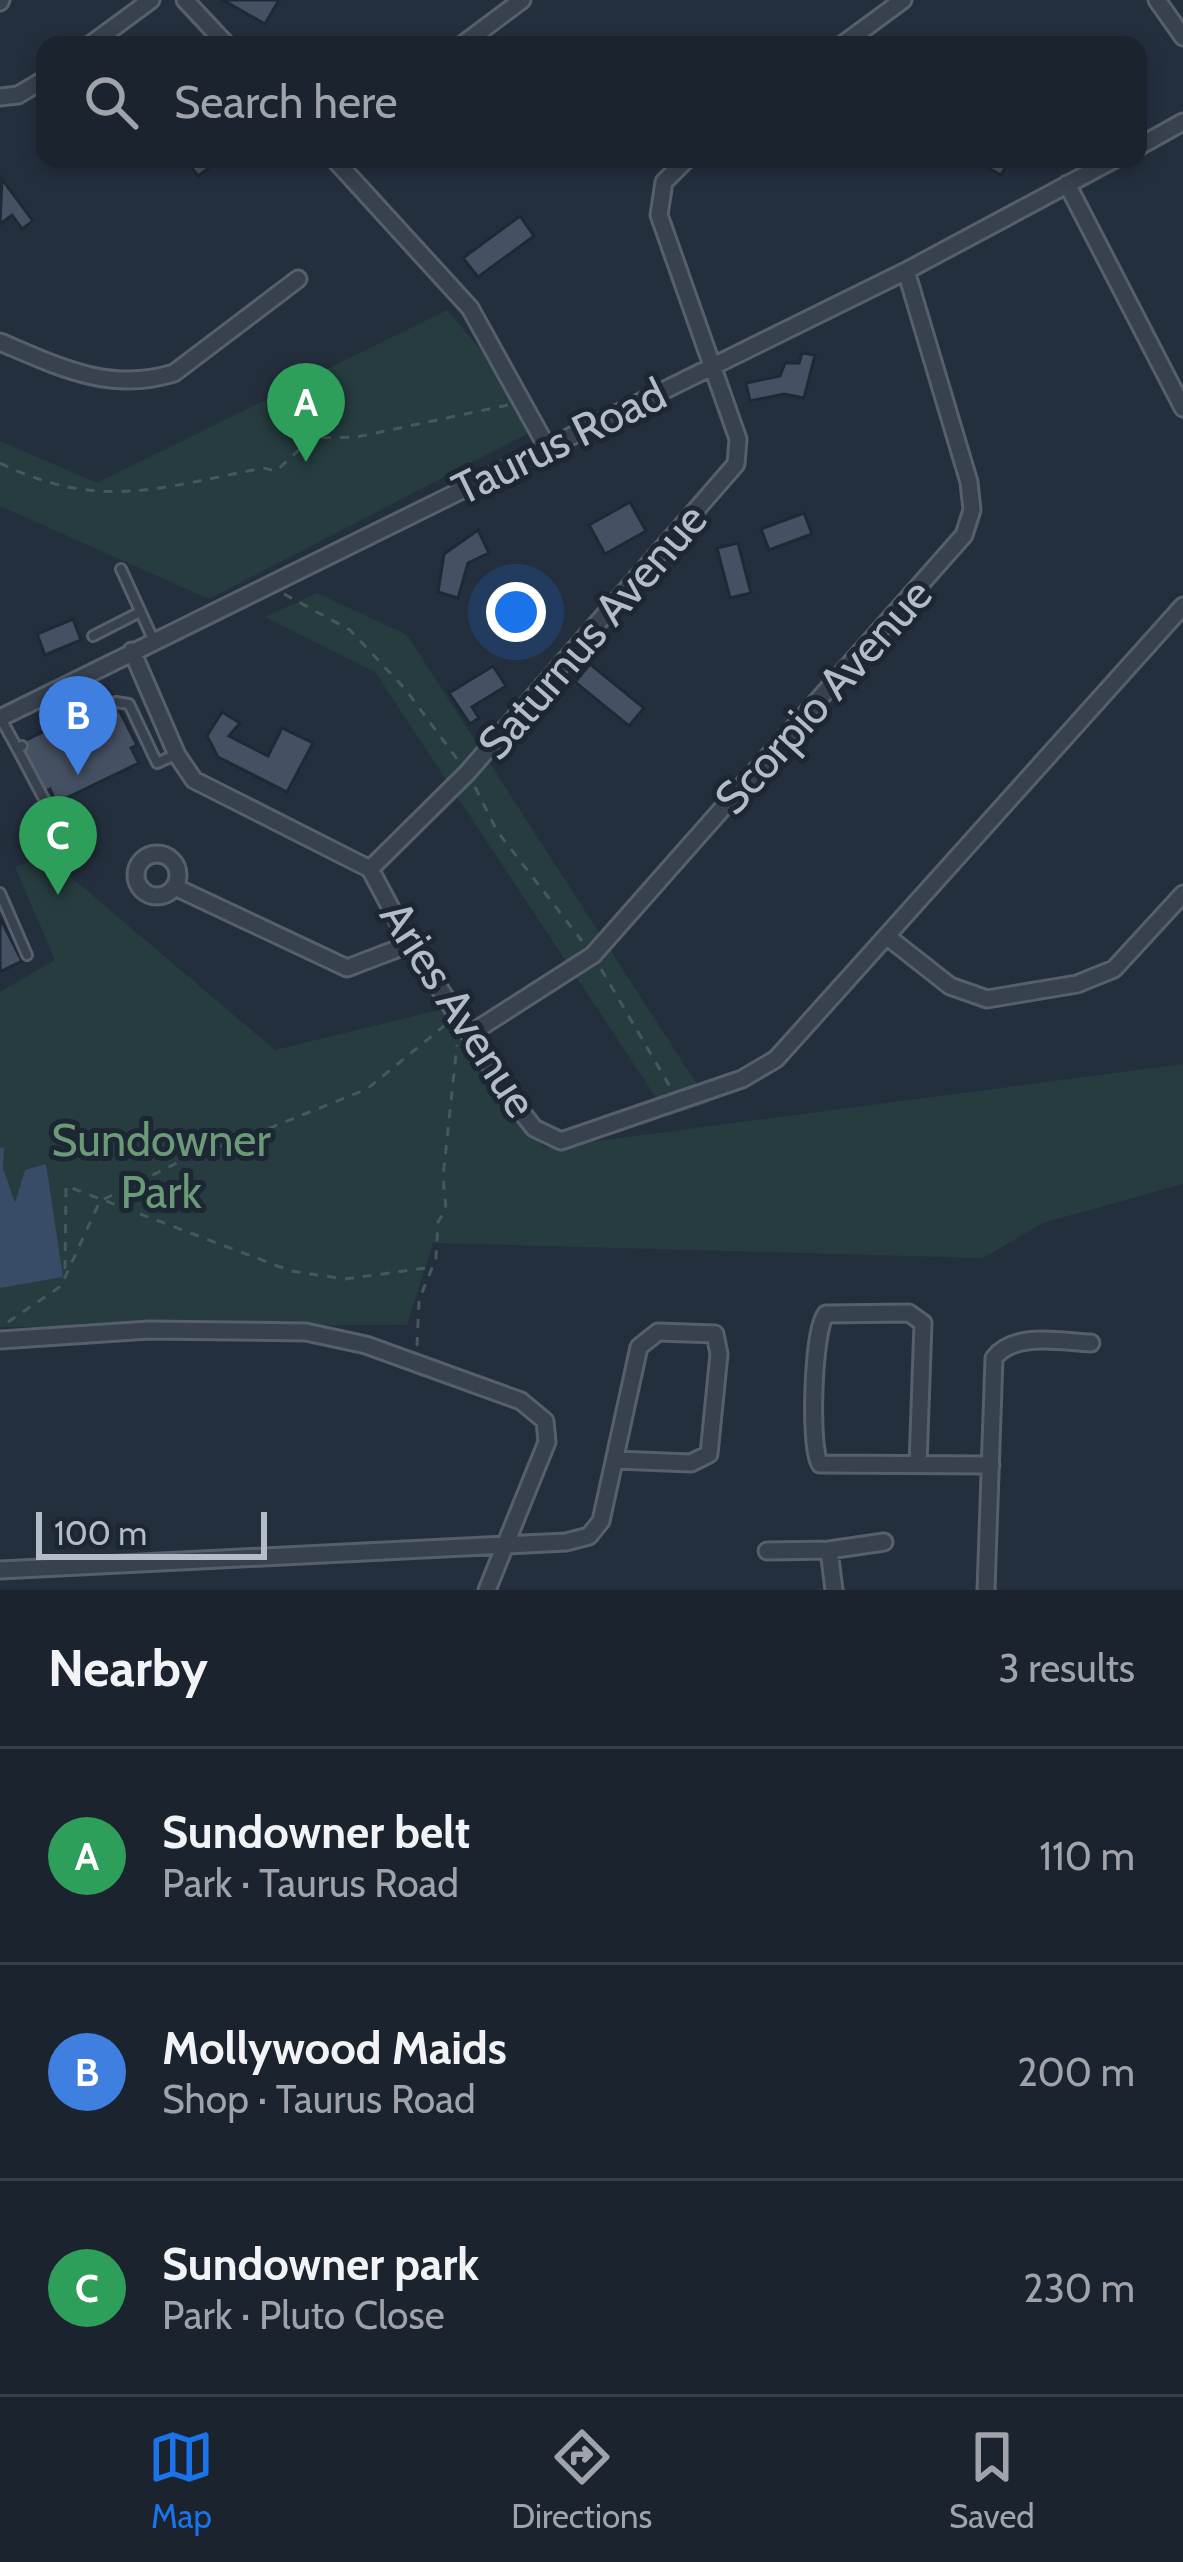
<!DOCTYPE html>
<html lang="en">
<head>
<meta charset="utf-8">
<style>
	body { margin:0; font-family:Cabin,sans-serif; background:#282f3a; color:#f1f3f6 }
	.scale { position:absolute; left:36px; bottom:30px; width:231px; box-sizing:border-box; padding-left:12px; border:6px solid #b4bcc9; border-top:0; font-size:33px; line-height:42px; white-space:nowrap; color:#b4bcc9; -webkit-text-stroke:9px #1d2633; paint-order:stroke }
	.you { position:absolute; left:516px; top:612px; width:42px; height:42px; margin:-30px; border:9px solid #fff; border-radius:50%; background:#1a73e8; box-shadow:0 0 0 18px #1a73e833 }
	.badge { display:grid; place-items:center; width:78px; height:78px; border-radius:50%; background:#1a73e8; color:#fff; font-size:39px; font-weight:700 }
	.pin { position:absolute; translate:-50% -99px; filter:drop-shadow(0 3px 6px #0008) }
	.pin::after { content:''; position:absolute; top:63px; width:42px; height:36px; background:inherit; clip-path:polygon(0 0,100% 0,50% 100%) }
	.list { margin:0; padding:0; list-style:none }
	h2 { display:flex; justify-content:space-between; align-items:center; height:156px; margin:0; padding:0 48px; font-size:51px }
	h2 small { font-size:39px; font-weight:400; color:#a0a4aa }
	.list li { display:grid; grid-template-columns:78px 1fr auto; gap:36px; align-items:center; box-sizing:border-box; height:216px; padding:0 48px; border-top:3px solid #39404a }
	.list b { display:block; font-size:45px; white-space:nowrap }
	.list p { margin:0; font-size:39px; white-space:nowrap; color:#a0a4aa }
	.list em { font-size:39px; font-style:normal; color:#a0a4aa }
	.icon { flex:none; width:66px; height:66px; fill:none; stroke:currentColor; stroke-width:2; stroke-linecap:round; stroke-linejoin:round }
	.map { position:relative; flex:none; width:1183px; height:1590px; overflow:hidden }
	.search { position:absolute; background:#1b232e; box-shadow:0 6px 18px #0003; left:36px; right:36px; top:36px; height:132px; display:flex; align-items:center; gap:30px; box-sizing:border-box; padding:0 42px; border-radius:24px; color:#a0a4aa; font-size:45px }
	.sheet { height:804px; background:#1b232e }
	nav { display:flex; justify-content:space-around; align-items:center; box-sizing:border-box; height:168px; border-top:3px solid #39404a; background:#1b232e; font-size:33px; color:#a0a4aa }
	nav a { display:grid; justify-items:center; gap:6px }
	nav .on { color:#1a73e8 }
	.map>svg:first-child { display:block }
</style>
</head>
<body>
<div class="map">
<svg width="1183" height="1590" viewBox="0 0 1183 1590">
	<rect width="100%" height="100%" fill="#242f3e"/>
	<!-- green -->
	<path fill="#263c3f" d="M447,310L544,425L209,599L0,506V441L97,483Z
		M317,593L407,635L709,1103L668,1116L375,672L265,617Z
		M46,856L275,1050L447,1008L544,1148L1183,1064V1184L1043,1223L983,1258L433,1243L407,1325L0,1327V992L55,960L15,867Z"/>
	<!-- water -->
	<path fill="#394c67" d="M4,1147L3,1168L15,1203L25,1170L46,1164L63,1277L0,1288V1148Z"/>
	<!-- building -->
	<path fill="#455162" stroke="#1f2835" stroke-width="3" d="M223,0H279L265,24Z
		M185,159H221L198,176Z
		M972,159H1010L1001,175Z
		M2,179L33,221L22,229L12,215L0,224Z
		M520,216L534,236L478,277L463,258Z
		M802,353L815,355L804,398L784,394L750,401L746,383L780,376L785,363H799Z
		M630,502L646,531L605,554L589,525Z
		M804,513L812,534L769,550L761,529Z
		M478,530L489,553L468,563L458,598L438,592L444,554Z
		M738,543L751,593L730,598L717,548Z
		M73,619L81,640L45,655L37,634Z
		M590,664L644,708L629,726L575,682Z
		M493,666L506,686L472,707L479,718L470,724L449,693Z
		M113,698L137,745L131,748L139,763L56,803L50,789L44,792L20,743Z
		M222,712L240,723L229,736L268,756L282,728L313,743L287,792L218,757L207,736Z
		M0,918L22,961L0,972Z"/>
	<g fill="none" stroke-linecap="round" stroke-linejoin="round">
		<defs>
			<path id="lane" d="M121,569L153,639
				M93,636L140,612
				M58,688L71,718
				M116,702L129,704L157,763L175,755
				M1,719L17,748
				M22,746L17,748L53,816
				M0,893L27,955"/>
			<path id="street" d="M185,0L227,45
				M1157,0L1183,37
				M0,2L1,0
				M90,45L151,0
				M462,45L522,0
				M842,45L903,0
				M0,97L18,95L45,79
				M1138,147L1183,122
				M334,159L470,308L547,447
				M1067,184L1183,408
				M0,342C59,367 110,393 174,373L298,279
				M132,651L177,755L194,780L370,869L410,944L520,1110L534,1128L561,1141L742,1079L776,1059L1183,606
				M0,718L906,271L1115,159
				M136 875a21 21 0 1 1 42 0a21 21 0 1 1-42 0Z
				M370,869L467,773L736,464L738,439L659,215L664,182L687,159
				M175,887L347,968L410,944
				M889,938L950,986L987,999L1077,984L1114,969L1183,894
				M473,1032L593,955L964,535L972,510L969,482L906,271
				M0,1340L149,1330L306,1332L366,1345L521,1401L545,1421L547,1442L487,1590
				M918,1465L923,1323L909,1313L826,1314C813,1329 809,1447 820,1464L991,1465
				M829,1550L884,1542
				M767,1551L829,1550L834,1590
				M0,1570L566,1542L589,1536L601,1521L639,1347L658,1332L715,1334L719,1354L709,1454L691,1463L616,1460
				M986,1590L994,1358C1015,1331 1061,1342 1091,1343"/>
		</defs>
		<!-- lane casing -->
		<use href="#lane" stroke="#565f6c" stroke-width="14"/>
		<!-- street casing -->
		<use href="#street" stroke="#565f6c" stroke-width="21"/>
		<!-- path -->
		<path stroke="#44595c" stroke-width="3" stroke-dasharray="9 9" stroke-linecap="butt" d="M0,463C99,512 163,487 263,468L276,471L312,438L357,437L508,405
			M284,594L350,630L406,690L457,759
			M475,787L497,831L582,941
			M601,969L672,1090
			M65,1269L66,1186L291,1271L345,1279L433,1267
			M8,1322L61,1286L100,1201L203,1150L230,1144L367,1089L444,1026
			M417,1346L419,1300L436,1258L438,1222L446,1209L443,1177L457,1045"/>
		<!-- lane -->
		<use href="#lane" stroke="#38414e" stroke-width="8"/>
		<!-- street -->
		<use href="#street" stroke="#38414e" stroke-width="15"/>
	</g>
	<g text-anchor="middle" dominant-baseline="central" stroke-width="10" stroke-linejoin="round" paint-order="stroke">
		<!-- street labels -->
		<g font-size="45" fill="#b4bcc9" stroke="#1d2633">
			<text transform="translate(559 441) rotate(-26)">Taurus Road</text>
			<text transform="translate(592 631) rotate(-49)">Saturnus Avenue</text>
			<text transform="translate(823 696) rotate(-48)">Scorpio Avenue</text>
			<text transform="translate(459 1009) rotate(57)">Aries Avenue</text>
		</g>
		<!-- park labels -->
		<g font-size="45" fill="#6b9a76" stroke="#1d2633">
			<text x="161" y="1140">Sundowner<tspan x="161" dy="52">Park</tspan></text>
		</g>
	</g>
</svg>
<div class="scale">100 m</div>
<div class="you"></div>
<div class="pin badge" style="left:306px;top:462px;background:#2e9e5b">A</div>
<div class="pin badge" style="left:78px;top:775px;background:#3f7fe0">B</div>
<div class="pin badge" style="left:58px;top:895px;background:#2e9e5b">C</div>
<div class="search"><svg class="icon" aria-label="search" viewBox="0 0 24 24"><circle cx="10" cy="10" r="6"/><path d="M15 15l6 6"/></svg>Search here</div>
</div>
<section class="sheet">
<h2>Nearby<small>3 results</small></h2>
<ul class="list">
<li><span class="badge" style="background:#2e9e5b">A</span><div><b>Sundowner belt</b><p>Park · Taurus Road</p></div><em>110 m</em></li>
<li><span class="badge" style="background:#3f7fe0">B</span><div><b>Mollywood Maids</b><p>Shop · Taurus Road</p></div><em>200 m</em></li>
<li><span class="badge" style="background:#2e9e5b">C</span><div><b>Sundowner park</b><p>Park · Pluto Close</p></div><em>230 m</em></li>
</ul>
</section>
<nav>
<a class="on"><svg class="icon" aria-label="map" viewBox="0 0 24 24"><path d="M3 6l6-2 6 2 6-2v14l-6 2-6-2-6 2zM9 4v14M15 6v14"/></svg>Map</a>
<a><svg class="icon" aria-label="directions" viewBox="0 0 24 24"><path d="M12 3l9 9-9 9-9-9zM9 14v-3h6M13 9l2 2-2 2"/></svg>Directions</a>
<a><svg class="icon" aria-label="saved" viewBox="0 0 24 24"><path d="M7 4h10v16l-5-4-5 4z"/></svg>Saved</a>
</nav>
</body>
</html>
